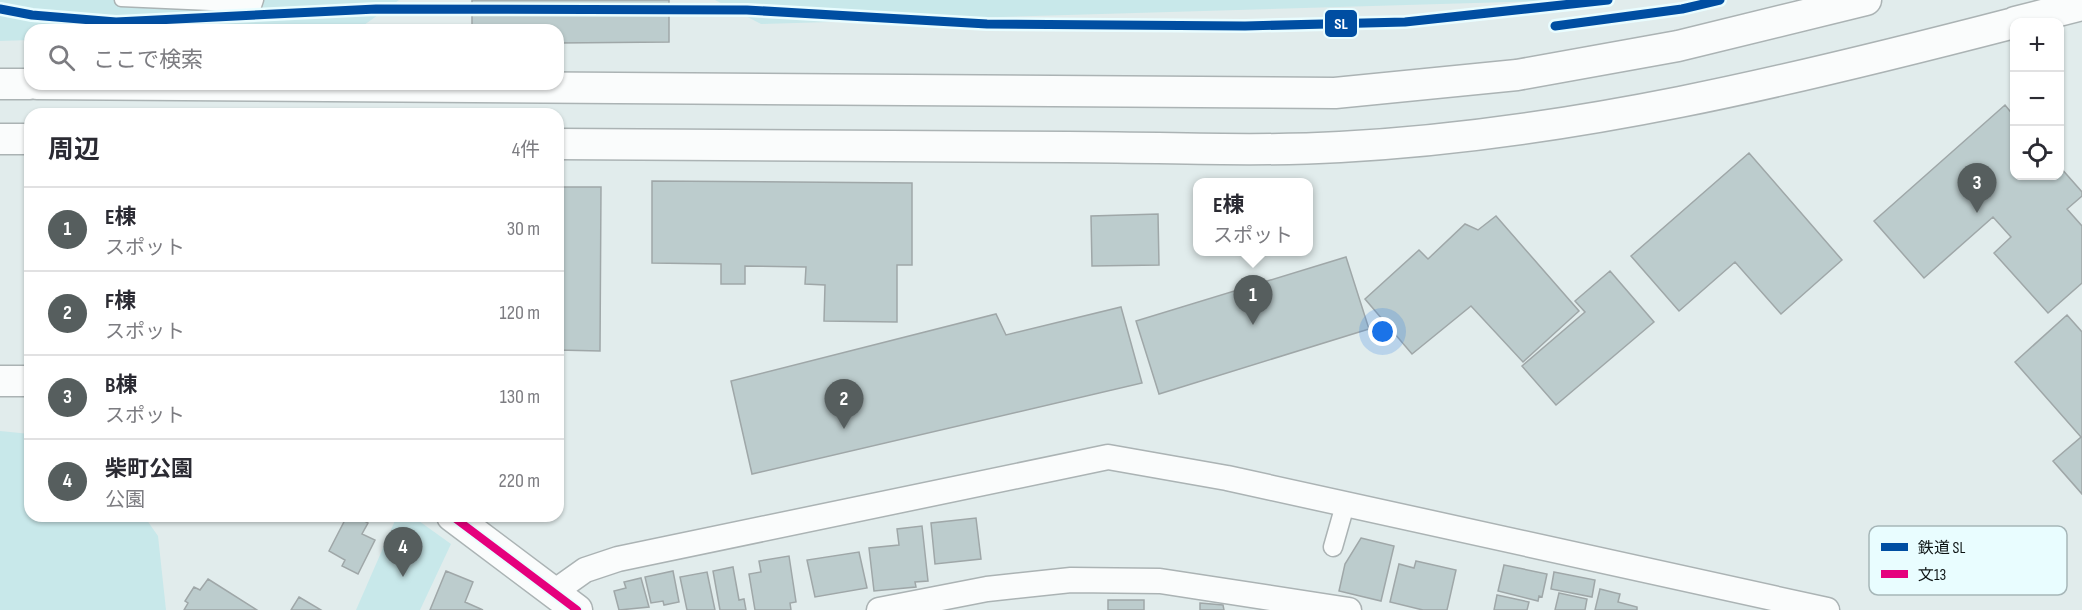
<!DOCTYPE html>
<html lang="ja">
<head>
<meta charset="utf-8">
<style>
	body { margin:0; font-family:"Sofia Sans Condensed","Noto Sans JP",sans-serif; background:#f2f2f3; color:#2b2b33 }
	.controls { position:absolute; right:18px; top:18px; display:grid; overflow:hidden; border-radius:12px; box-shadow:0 2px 4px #0004 }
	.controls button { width:54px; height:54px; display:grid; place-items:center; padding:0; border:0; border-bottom:2px solid #e1e1e2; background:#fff; color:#2b2b33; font:30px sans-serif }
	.you { position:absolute; left:1383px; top:332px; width:21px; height:21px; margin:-15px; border:4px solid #fff; border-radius:50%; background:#1a73e8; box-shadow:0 0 0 9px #1a73e833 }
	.badge { display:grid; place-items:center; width:39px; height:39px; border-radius:50%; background:#565e5e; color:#fff; font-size:20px; font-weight:700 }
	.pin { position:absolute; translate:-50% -50px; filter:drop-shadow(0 2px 3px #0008) }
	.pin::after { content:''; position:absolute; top:32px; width:21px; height:18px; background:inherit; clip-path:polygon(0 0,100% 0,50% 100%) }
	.popup { position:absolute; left:1193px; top:178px; width:120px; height:78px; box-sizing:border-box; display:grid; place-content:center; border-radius:12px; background:#fff; filter:drop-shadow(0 2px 4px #0005); font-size:20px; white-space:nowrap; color:#7c7c81 }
	.popup b { font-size:22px; color:#2b2b33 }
	.popup::after { content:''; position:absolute; left:50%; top:100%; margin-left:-12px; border:12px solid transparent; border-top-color:#fff }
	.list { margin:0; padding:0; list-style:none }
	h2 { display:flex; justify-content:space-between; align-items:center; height:78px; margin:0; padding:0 24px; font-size:26px }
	h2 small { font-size:20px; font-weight:400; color:#7c7c81 }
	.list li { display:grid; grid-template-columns:39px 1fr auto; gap:18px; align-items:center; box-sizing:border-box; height:84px; padding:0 24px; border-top:2px solid #e1e1e2 }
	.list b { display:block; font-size:22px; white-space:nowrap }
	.list p { margin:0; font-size:20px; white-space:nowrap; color:#7c7c81 }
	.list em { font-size:20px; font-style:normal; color:#7c7c81 }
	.icon { flex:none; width:33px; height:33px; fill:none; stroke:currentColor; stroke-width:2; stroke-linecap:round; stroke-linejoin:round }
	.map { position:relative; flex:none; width:2082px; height:610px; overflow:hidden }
	.search { position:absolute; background:#fff; box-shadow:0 2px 4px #0004; left:24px; top:24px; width:540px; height:66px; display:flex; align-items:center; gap:15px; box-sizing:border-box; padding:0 21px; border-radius:18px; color:#7c7c81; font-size:22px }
	.panel { position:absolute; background:#fff; box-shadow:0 2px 4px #0004; left:24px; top:108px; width:540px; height:414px; border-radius:18px }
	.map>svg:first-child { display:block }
</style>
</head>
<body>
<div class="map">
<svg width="2082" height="610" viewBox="0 0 2082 610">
	<rect width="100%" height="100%" fill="#e1ecec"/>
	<!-- green -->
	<path fill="#c8e8ea" d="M0,0H399L357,30H30V40L0,41Z
		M715,0H1581L761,24Z
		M0,431L30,434V516H144L158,536L166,610H0Z
		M397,516H412L451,544L420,610H356Z"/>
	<!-- building -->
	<path fill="#bccccd" stroke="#9fa7a8" stroke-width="1.5" d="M472,0H669V42L558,43V30H472Z
		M2005,105L2014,116V176H2060V167L2082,192V196L2067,209L2082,226V283L2048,313L1994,253L2011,237L1993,217L1924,278L1874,221Z
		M1749,153L1842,260L1781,314L1735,262L1679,311L1631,256Z
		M652,181L912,183V265H897V322L824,321L825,285L805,284L806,267L745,266V284H721V264L652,263Z
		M558,187H601L600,351L558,350V291H561Z
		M1158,214L1159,265L1092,266L1091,216Z
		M1496,216L1579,311L1523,362L1471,306L1412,354L1365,299L1419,250L1428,259L1465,224L1478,230Z
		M1346,257L1369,329L1159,394L1136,321Z
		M1610,271L1654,322L1556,405L1522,366L1585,312L1575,301Z
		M1121,307L1142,383L752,474L731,381L996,314L1006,335Z
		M2067,315L2082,332V494L2053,461L2081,437L2015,362Z
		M347,516H356L368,523L362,534L375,540L358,574L342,566L345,560L329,551Z
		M976,518L981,559L935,564L931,523Z
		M922,526L928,581L915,582L916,587L874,591L869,548L899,545L897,529Z
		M1361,538L1394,546L1381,601L1339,591L1345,564Z
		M859,552L867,588L815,597L807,560Z
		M789,556L796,602L790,603L791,610H755L749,574L761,572L759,561Z
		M1416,561L1456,570L1447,610H1423L1390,602L1399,564L1414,568Z
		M1504,565L1547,574L1542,597L1539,596L1538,601L1498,591Z
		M733,567L739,600L744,599L746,610H720L713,571Z
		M446,571L473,582L465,602L483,610H430Z
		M673,571L679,602L664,605L663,601L651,603L645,577Z
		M707,572L715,610H687L680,577Z
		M1554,572L1595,580L1592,597L1551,589Z
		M641,578L649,607L619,610L614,591L626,588L624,582Z
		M208,579L257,610H184L188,603L185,601L194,587L200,590Z
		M1600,589L1620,594L1618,602L1637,607V610H1595Z
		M1559,593L1587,599L1585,610H1555Z
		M1497,595L1529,602L1527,610H1494Z
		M299,597L321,610H291Z
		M1108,600H1144V610H1108Z
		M1200,603L1223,605L1224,610H1200Z"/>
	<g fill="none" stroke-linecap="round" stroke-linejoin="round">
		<defs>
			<path id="service" d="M121,0L255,6L257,0"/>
			<path id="pedestrian" d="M1333,547L1345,505"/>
			<path id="minor" d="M554,592L585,570L618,559L1108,457L1227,478L1827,610
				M879,610L987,589L1071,580L1160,581L1349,610"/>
			<path id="tertiary" d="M2015,22L2082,5
				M0,84H30
				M37,84L1335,93L1517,75L1678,46L1866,0
				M0,139H30
				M558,144C728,145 898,146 1067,147C1158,147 1250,152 1340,147C1569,135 1794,80 2014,23
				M0,381H30
				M452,516L577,610"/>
		</defs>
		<!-- service casing -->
		<use href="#service" stroke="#abb3b4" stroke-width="15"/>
		<!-- pedestrian casing -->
		<use href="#pedestrian" stroke="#abb3b4" stroke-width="21"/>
		<!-- minor casing -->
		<use href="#minor" stroke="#abb3b4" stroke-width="27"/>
		<!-- tertiary casing -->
		<use href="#tertiary" stroke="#abb3b4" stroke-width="33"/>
		<!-- service -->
		<use href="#service" stroke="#fafcfc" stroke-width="12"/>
		<!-- pedestrian -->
		<use href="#pedestrian" stroke="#fafcfc" stroke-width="18"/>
		<!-- minor -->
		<use href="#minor" stroke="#fafcfc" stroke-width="24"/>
		<!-- tertiary -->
		<use href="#tertiary" stroke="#fafcfc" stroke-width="30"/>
		<defs>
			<path id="bus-1" d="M452,516L577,610"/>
		</defs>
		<!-- bus-1 casing -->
		<use href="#bus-1" stroke="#e9fdff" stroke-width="12"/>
		<!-- bus-1 -->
		<use href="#bus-1" stroke="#e5007d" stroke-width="8"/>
		<defs>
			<path id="rail-1" d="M0,9L32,15L116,22L376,9L747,10L987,24L1245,26L1405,22L1608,0
				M1555,26L1682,9L1720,0"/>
		</defs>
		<!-- rail-1 casing -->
		<use href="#rail-1" stroke="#e9fdff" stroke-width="14"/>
		<!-- rail-1 -->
		<use href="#rail-1" stroke="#004ea2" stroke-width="9"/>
	</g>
	<!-- legend -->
	<rect x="1869" y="526" width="198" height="69" rx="9" fill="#e9fdff" stroke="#a6b6b8" stroke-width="1.5"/>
	<rect x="1881" y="543" width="27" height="8" fill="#004ea2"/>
	<rect x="1881" y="570" width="27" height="8" fill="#e5007d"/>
	<g font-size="16" fill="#0b1212">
		<text x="1918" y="553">鉄道 SL</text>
		<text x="1918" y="580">文13</text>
	</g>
	<rect stroke="#e9fdff" stroke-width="2" x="1324" y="9" width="34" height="29" rx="6" fill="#004ea2"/>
	<g font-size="16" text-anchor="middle" font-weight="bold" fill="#fff">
		<text x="1341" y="29">SL</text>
	</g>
</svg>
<div class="controls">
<button>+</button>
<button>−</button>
<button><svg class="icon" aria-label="locate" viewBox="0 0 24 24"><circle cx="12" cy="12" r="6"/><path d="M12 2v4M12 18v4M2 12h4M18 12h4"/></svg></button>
</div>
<div class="you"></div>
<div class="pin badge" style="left:1253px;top:325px">1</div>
<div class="popup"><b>E棟</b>スポット</div>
<div class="pin badge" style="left:844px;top:429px">2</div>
<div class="pin badge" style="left:1977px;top:213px">3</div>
<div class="pin badge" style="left:403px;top:577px">4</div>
<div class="search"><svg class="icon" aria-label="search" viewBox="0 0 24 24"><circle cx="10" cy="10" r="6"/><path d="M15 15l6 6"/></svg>ここで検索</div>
<section class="panel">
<h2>周辺<small>4件</small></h2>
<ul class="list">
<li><span class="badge">1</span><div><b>E棟</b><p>スポット</p></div><em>30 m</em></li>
<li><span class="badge">2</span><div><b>F棟</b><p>スポット</p></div><em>120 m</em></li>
<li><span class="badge">3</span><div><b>B棟</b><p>スポット</p></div><em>130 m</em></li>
<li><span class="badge">4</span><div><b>柴町公園</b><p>公園</p></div><em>220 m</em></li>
</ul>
</section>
</div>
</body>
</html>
